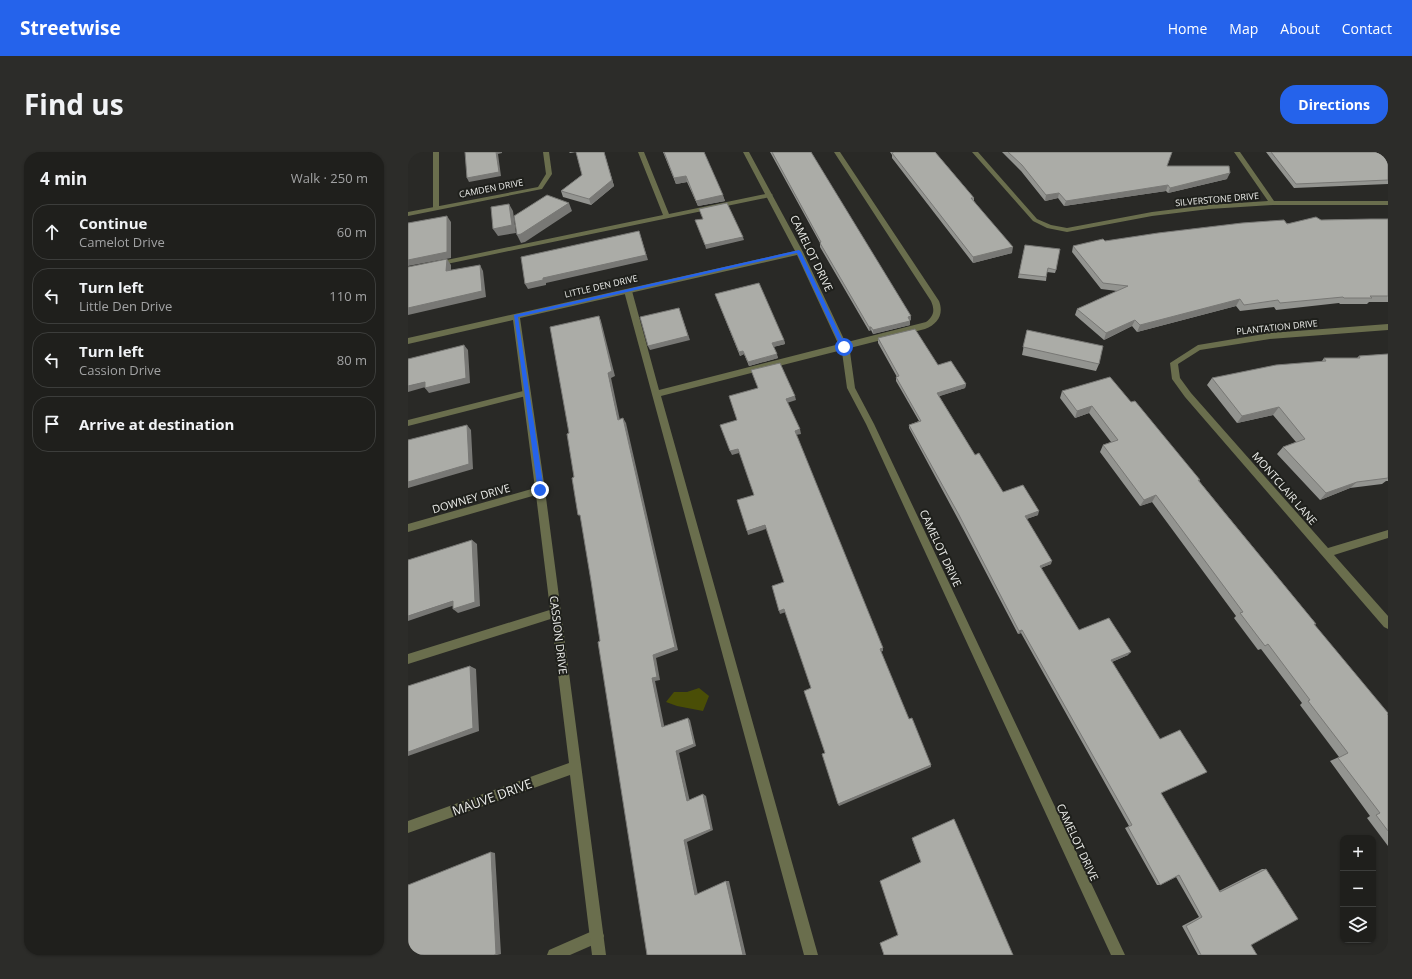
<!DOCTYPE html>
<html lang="en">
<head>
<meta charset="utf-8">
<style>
	body { margin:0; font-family:"Open Sans",sans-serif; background:#2c2c29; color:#f1f3f6 }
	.controls { position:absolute; right:12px; bottom:12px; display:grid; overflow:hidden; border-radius:8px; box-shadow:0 1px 3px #0004 }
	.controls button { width:36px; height:36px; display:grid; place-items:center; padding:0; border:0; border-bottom:1px solid #3c3d3b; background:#1f1f1c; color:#f1f3f6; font:20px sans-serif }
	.stop { position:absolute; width:12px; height:12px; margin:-9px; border:3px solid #2563eb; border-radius:50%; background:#fff }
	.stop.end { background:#2563eb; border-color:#fff; box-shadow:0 1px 4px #0008 }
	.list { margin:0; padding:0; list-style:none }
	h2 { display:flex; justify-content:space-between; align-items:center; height:52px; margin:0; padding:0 16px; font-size:17px }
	h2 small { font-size:13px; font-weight:400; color:#a1a2a3 }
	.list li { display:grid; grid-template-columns:26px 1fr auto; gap:12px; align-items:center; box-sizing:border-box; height:56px; margin:0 8px 8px; padding:0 8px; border:1px solid #3c3d3b; border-radius:16px }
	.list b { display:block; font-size:15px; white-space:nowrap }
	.list p { margin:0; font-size:13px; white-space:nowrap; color:#a1a2a3 }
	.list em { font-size:13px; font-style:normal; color:#a1a2a3 }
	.icon { flex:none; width:22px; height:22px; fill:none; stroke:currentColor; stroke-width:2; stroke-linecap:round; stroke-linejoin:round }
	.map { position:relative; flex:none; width:980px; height:803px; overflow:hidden; border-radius:16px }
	header { display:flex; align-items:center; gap:24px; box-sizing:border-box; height:56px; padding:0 20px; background:#2563eb; color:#fff }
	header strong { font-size:19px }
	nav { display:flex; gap:22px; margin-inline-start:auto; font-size:14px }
	.intro { display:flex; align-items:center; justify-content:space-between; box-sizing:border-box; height:96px; padding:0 24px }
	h1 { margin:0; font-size:28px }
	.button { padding:10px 18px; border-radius:16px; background:#2563eb; color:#fff; font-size:14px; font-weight:700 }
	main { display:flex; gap:24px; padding:0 24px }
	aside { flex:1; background:#1f1f1c; border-radius:16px; box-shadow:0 1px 3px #0004 }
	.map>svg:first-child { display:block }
</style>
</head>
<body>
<header>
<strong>Streetwise</strong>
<nav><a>Home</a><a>Map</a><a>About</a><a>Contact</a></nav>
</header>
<div class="intro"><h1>Find us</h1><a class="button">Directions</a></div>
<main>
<aside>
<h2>4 min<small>Walk · 250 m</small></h2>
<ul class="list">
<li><svg class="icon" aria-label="ahead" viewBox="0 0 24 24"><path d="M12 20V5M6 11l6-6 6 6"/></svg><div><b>Continue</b><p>Camelot Drive</p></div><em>60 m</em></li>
<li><svg class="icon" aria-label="left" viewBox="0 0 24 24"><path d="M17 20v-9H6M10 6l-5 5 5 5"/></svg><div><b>Turn left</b><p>Little Den Drive</p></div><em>110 m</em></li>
<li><svg class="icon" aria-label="left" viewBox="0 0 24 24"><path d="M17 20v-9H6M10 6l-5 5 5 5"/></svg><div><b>Turn left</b><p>Cassion Drive</p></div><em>80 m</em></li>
<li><svg class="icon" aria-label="arrive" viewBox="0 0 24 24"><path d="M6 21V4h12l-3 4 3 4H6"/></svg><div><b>Arrive at destination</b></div></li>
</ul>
</aside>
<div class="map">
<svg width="980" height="803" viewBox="0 0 980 803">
	<rect width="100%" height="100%" fill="#292926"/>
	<!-- water -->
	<path fill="#4a4e06" d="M291,536L301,544L295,559L269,554L258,550L266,540H279Z"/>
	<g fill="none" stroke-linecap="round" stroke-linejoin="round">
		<!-- lane -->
		<path fill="#6a6e4d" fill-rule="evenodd" d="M25,0H31V56L28,58L25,56Z
			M230,0H236L261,62L362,41L365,43L362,45L0,120V116L255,63Z
			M426,0H432L531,149C536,162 530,172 517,177L253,244L410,803H396L216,139L220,137L224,139L251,238L518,170C526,164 527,158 523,149Z
			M119,238L123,241L122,243L0,274V268Z
			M148,456L152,458L153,461L152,464L0,512V502Z
			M189,777L194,779L196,784L194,789L162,803H139L141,798Z"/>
		<!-- street -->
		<path fill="#6a6e4d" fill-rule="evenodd" d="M135,0H141L144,22L134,37L0,64V60L130,35L138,22Z
			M335,0H341L395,100L442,200L447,236L466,272L717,803H703L458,272L439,236L434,200L389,103L112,166L137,338L198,803H184L162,623L0,681V669L161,611L128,343L0,380V372L127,336L105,168L0,192V186L387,99Z
			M564,0H570L629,67L643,73L659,76L744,60L801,53L860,49L826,0H832L866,49H980V53H864L801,57L744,64L659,80L639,76L625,69Z
			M980,172V178L862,187L792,198L770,212L772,226L783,241L920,396L980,378V386L926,403L980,464V477L976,475L777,245L764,227L762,211L790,193L862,181Z"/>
	</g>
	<!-- wall -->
	<path fill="#939490" d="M161,0H196L206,34L183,53L155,45L153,39L174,23L168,0L162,1Z
		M255,0H296L317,49L290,54L279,30L268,32Z
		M362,0H403L503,168H502V173L465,182L463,178L461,179L412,95V91Z
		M482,0H527L566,46V49L604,101L565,111L484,6V3Z
		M594,0H764L759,14L819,27L760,41L758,39L656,54L650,46L637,49L613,19Z
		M858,0H980V32L886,36Z
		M980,67V150H961L959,152H932L931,151L868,158L866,155L832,159L828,154L729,180L724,174L696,188L667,163L669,157L709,139L693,137L664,100L665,94L697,89L913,68Z
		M617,93L648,118L647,121L639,120L638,129L610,126Z
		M307,142L376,188L377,192L365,195L370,206L341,214L336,202L332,204Z
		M619,178L691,212L688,219L614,203Z
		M470,186L530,213L558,232L557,236L531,244L567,303L595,340L630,363L618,367L643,412L633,416L671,478L720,503L704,510L753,641L811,739L854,717H858L843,793L849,803H790L774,774L791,765L768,725L752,733H749L717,676L721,674L613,481L610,482L550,367L501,276V273L511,269L488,229V225H489L470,191Z
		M980,202V329H978L974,332L942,336L912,348L869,302L875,295L888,290L865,263L829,271L799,233L804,226L914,209L916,206H949L951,204Z
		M654,239L723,250L792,328L791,329L908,472L906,473L980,563V694L959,666L962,664L922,609L931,605L892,553L894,551L853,497L850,498L826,466L828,464L744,350L732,354L692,300L695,293L703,290L681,261L667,266L652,246Z
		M504,686L605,803L490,783L513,711L504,687Z"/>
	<!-- shaded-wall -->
	<path fill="#787875" d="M88,0H94V1L90,2L93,24L61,30L59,26Z
		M196,0L206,34L183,53L181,47Z
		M822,21L819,27L760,41L762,36Z
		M278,24L279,30L268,32L266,26Z
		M760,33L758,39L656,54L658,49Z
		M651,41L650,46L637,49L638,43Z
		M315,43L317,49L290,54L288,49Z
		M161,51L164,59L117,90L113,91L109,83Z
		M101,52L105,59L108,81L90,84L85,77Z
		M39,64L43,70V106L0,114V108Z
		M231,79L240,108L138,131V133L120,137L117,132L135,126Z
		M335,85L336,88L298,97L297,93Z
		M605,95L604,101L565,111V105Z
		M39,107L43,113V125L38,119Z
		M72,113L75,119L78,145L0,163V156Z
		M832,147L828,154L729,180L732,173Z
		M271,156L282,188L242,198L240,194Z
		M191,164L193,169L207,224L203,226L213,273L210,268L200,221Z
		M503,164V168L500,169V165Z
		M727,168L724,174L696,188L698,181Z
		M502,169V173L465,182V178Z
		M461,175H463V178L461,179Z
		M376,188L377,192L365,195L364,191Z
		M56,193L60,198L62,231L21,241L17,236Z
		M335,199L336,202L332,204L331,200Z
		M369,202L370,206L341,214L340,210Z
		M17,230L21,234L0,240V234Z
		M558,232L557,236L529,245V241Z
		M387,244L388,248L379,251L378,247Z
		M684,254L681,261L667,266L669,259Z
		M871,255L865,263L829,271L834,264Z
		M215,266L218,271L270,498L248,506L252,528L247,529L257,578L254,575L244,526L245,503Z
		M59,273L63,278L65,317L0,336V330Z
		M392,277L393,282L388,283L387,279Z
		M330,297L331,301L324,303L322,299Z
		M949,330L942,336L912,348L918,341Z
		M748,343L744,350L732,354L736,348Z
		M631,359L630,363L616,368L617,364Z
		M357,373L358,377L340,383L339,379Z
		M64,388L69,392L72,454L50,461L45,457Z
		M644,409L643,412L630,417L632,414Z
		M45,449L50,452L0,469V464Z
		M376,457L378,460L372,462L371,459Z
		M614,478L613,481L610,482L611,479Z
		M475,496V499L472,500V497Z
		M723,500L720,503L701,511L703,508Z
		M62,514L68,517L71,579L0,604V600Z
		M280,566L282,568L288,594L271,601L282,650L279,649L268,599Z
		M523,613V615L431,654L430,652Z
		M295,642L298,644L305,678L279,690L290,743H287L276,688Z
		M83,700L87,701L93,802L89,803H86Z
		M318,729H321L338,803H335Z"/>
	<!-- building -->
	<path fill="#abaca7" stroke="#787875" d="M57,0H88L91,20L59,26Z
		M168,0H196L204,28L181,47L153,39L174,23Z
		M256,0H296L315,43L288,49L278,24L266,26Z
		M364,0H403L503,164L500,165L502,169L465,178L463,175H461L412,91L413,90Z
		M486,0H527L566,46H563L605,95L565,105L484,1Z
		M600,0H764L759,14H821L822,21L762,36L760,33L658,49L651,41L638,43L614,13Z
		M863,0H980V28L888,32Z
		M139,43L161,51L113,82L109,83L106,64Z
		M319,51L335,85L297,93L287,68L295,67L291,57Z
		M101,52L104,73L85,77L83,55Z
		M39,64V100L0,108V71Z
		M908,65L913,68L963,67H980V144H962L964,146H936L935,145L872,151L870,148L836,153L832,147L732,173L727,168L698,181L669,157L720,134L695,131L665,94L695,87L697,89L750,81L834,71L876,68L879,72Z
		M231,79L238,103L135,126V128L117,132L113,105Z
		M617,93L652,97L648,118L640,116L638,125L611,122Z
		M39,107L38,119L72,113L74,139L0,156V115Z
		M351,131L376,188L364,191L369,202L340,210L335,199L331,200L307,142Z
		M271,156L280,184L240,194L232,165Z
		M191,164L204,219L200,221L210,268L215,266L267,495L245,503L249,525L244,526L254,575L280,566L286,592L268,599L279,649L295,642L303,677L276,688L287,743L318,729L335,803H239L190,490L192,489L183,429L172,363H170L164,326L166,325L159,282L161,281L142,175Z
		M507,177L530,213L543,209L558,232L529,241L567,303L571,301L595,340L615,333L631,359L617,364L644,409L632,414L671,478L701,466L723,500L703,508L752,587L772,578L799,620L753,641L812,740L858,717L890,767L843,793L849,803H793L778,774L794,765L771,723L752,733L720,675L724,673L614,478L611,479L551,363L501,273L513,269L488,225L491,224L470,186Z
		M619,178L695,194L691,212L615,195Z
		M56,193L58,226L17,236V230L0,234V207Z
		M980,202V326L949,330L918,341L875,295L897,287L871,255L834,264L804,226L868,213L918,209L916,206H952L951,204Z
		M372,211L387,244L378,247L392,277L387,279L475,496L472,497L501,567L504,566L523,613L430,652L414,602L417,601L396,539L403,536L376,457L371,459L364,434L376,430L357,373L339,379L329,348L346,343L330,297L322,299L312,273L329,268L321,244L350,236L343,218Z
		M702,225L723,250L727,249L792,328H790L816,360L908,472H906L980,561V562H979L980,563V679L968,663L972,661L930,606L940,601L900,549L902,548L860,492L857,494L832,461L835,460L748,343L736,348L695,293L710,288L684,254L669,259L654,239Z
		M59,273L61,312L0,330V288Z
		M64,388L67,450L45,457V449L0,464V408Z
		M62,514L65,576L0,600V534Z
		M546,667L605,803H476L472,791L490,783L472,729L513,710L504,686Z
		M83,700L88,802L86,803H0V733Z"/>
	<!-- route -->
	<path fill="#2563eb" d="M391,98L393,100L438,195V196L433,195L389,101L110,165L136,338L135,340H130L106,163Z"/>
	<g text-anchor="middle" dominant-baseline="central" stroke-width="4" stroke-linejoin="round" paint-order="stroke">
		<!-- far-street labels -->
		<g font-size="9" fill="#ecedea" stroke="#1f201c">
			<text transform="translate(83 36) rotate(-11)">CAMDEN DRIVE</text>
			<text transform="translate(809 47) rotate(-5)">SILVERSTONE DRIVE</text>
			<text transform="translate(193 134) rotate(-13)">LITTLE DEN DRIVE</text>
			<text transform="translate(869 175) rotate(-6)">PLANTATION DRIVE</text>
		</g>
		<!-- street labels -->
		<g font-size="11" fill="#ecedea" stroke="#1f201c">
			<text transform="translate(404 101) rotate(64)">CAMELOT DRIVE</text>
			<text transform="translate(877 336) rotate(49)">MONTCLAIR LANE</text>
			<text transform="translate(63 346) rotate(-16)">DOWNEY DRIVE</text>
			<text transform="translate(533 396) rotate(65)">CAMELOT DRIVE</text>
			<text transform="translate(151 483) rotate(83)">CASSION DRIVE</text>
			<text transform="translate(670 690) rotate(65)">CAMELOT DRIVE</text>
		</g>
		<!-- near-street labels -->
		<g font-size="13" fill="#ecedea" stroke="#1f201c">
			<text transform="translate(84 645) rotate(-20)">MAUVE DRIVE</text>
		</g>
	</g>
</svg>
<div class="controls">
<button>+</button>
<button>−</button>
<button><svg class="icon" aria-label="layers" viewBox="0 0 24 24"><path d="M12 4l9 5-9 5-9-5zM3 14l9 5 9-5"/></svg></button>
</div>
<div class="stop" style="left:436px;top:195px"></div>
<div class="stop end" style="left:132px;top:338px"></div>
</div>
</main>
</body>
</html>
